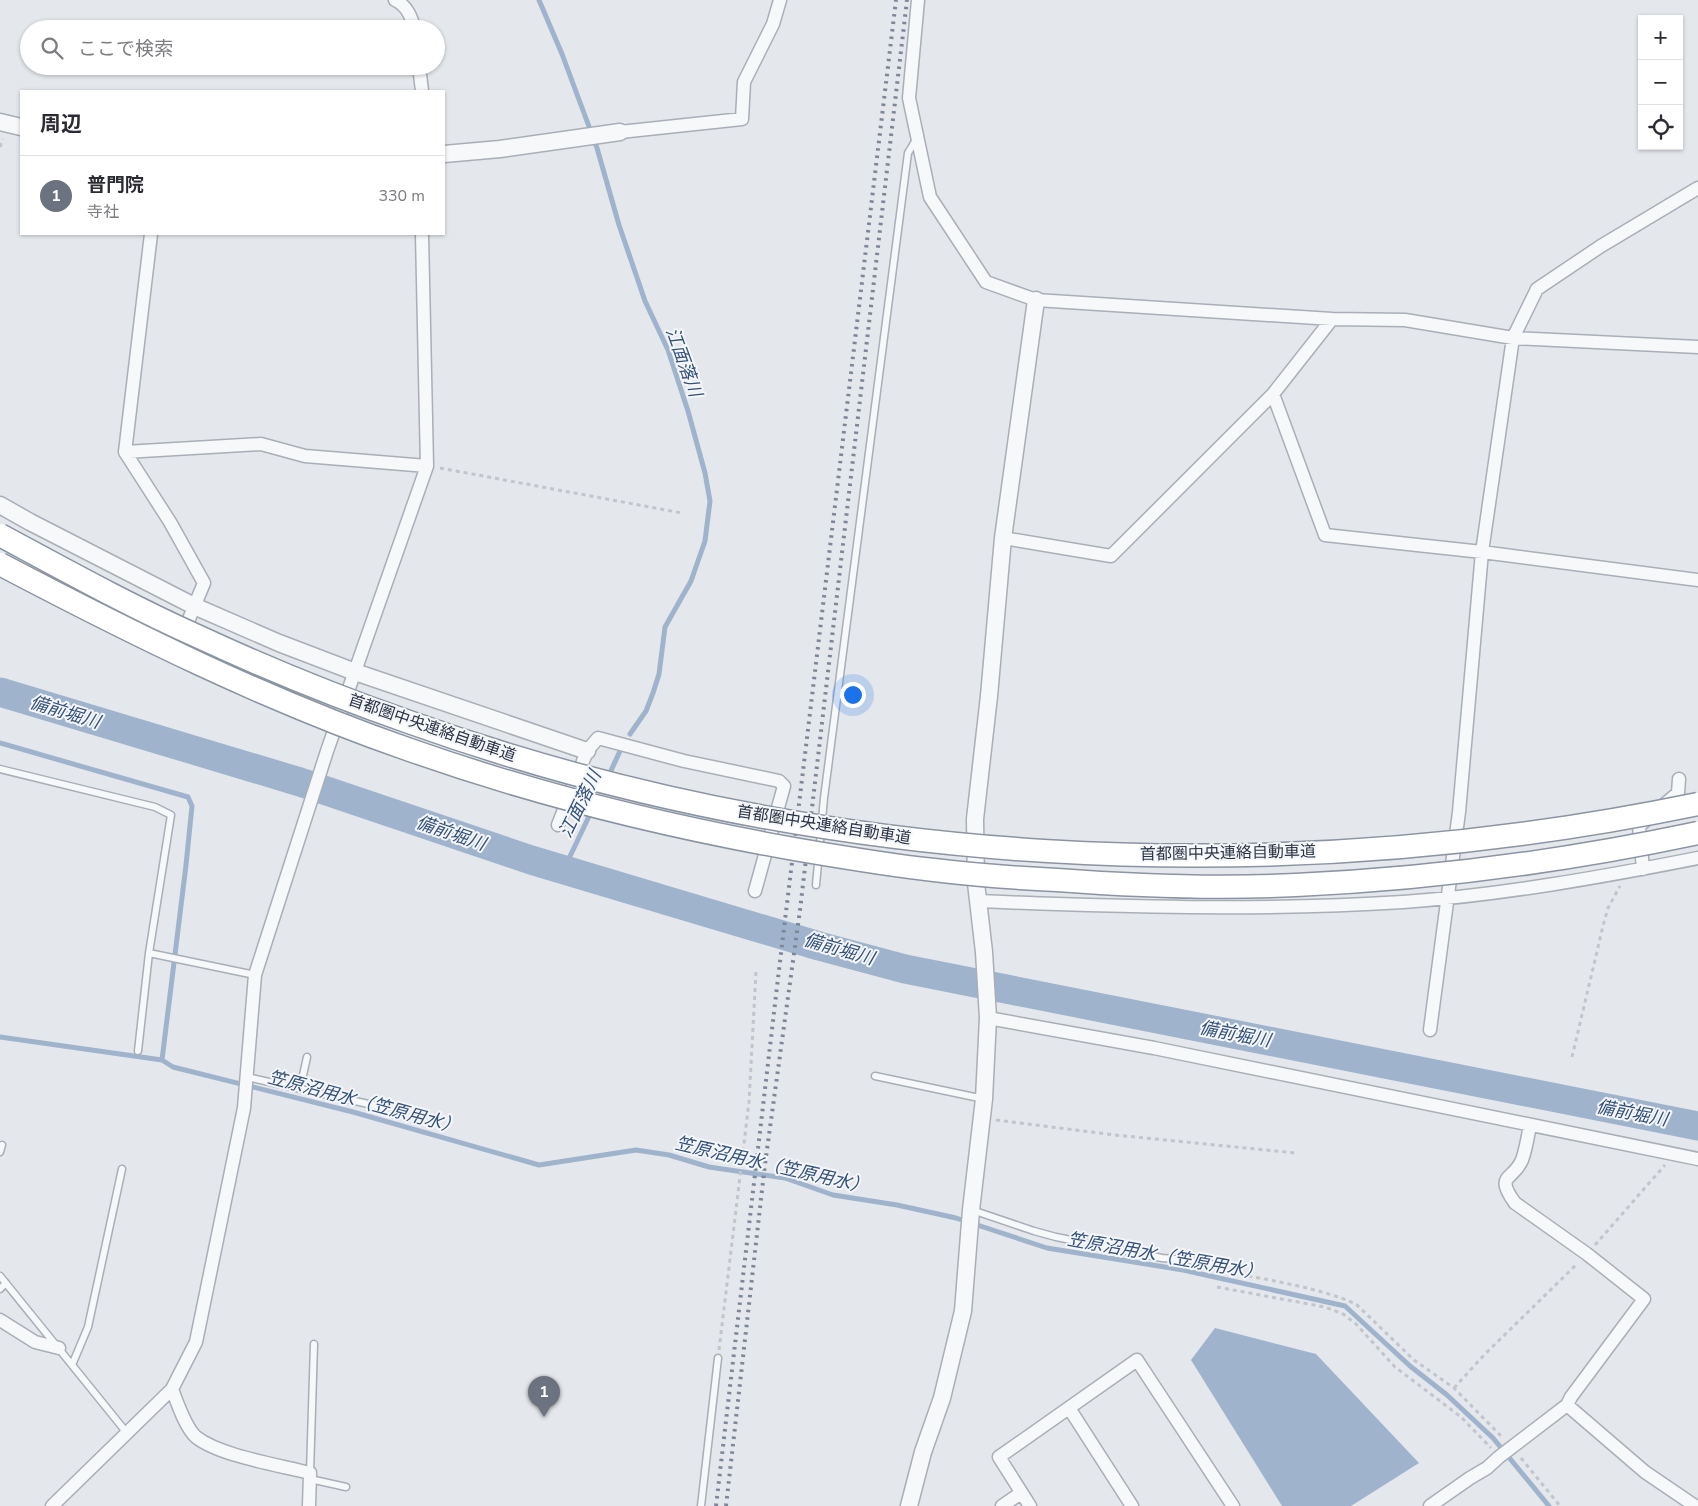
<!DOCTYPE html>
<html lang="ja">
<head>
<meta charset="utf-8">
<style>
	body { margin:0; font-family:"Nunito Sans","Noto Sans JP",sans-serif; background:#f2f2f3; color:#2b2b33 }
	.controls { position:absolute; right:15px; top:15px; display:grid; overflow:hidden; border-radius:0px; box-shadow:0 1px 4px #0004 }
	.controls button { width:45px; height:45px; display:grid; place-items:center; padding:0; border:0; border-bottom:1px solid #e1e1e2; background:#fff; color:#2b2b33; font:25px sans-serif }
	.you { position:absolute; left:852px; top:694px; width:18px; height:18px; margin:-12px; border:4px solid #fff; border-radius:50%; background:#1a73e8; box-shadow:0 0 0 8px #1a73e833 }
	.badge { display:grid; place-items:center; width:32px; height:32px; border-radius:50%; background:#d1495b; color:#fff; font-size:16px; font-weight:700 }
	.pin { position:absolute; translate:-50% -41px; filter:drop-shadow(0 1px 2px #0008) }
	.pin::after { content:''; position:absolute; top:26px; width:18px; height:15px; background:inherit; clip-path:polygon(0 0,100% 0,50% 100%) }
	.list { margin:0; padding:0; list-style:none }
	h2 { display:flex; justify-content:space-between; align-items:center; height:65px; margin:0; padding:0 20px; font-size:21px }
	h2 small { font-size:16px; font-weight:400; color:#7c7c81 }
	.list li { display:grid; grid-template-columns:32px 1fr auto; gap:15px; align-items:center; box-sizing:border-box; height:80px; padding:0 20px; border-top:1px solid #e1e1e2 }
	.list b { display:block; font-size:19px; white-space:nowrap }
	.list p { margin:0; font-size:16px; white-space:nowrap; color:#7c7c81 }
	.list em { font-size:16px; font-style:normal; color:#7c7c81 }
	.icon { flex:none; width:28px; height:28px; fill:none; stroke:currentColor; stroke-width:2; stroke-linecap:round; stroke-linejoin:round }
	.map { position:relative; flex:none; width:1698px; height:1506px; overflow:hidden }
	.search { position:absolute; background:#fff; box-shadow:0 1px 4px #0004; left:20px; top:20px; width:425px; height:55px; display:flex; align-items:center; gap:12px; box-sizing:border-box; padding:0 18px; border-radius:28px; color:#7c7c81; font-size:19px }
	.panel { position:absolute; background:#fff; box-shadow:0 1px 4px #0004; left:20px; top:90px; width:425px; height:145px; border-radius:0px }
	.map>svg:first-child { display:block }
</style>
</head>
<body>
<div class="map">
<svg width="1698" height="1506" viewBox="0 0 1698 1506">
	<rect width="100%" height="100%" fill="#e4e7ec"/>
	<!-- water -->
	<path fill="#9fb4cc" d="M1215,1328L1316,1354L1419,1463L1351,1506H1282L1191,1360Z"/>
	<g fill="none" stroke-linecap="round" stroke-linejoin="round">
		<!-- stream -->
		<path stroke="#9fb4cc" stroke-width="5" d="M539,0L562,54L597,148L619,225L645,301L668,350L688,411L705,473L710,501L705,541L691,581L665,627L659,674L653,693L646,711L630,734
			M0,743L188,797L192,806L186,865L162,1060
			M609,775L620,751
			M564,869L592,810
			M0,1037L162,1060L173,1067L353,1112L539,1165L636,1150L669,1155L709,1167L785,1178L833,1195L897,1205L956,1218L1047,1248L1183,1270L1345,1306L1410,1366L1447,1395L1493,1438L1549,1506"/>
		<!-- river -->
		<path stroke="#9fb4cc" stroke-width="29" d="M0,692L300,782L531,860L819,946L905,969L1698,1126"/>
		<defs>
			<path id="service" d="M0,769L155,807L171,815L149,953L255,975
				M816,885L824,798L908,153L917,138
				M138,1051L149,953
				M875,1076L984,1099
				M247,1077L382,1107
				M300,1089L307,1057
				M0,1152L2,1145
				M972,1210L1034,1231L1056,1237L1162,1258L1189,1260L1216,1265
				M0,1276L127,1433
				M0,1289L6,1283
				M72,1365L88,1327L122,1169
				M310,1473L314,1344
				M310,1479L346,1487
				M701,1506L718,1358"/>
			<path id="minor" d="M395,0C406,5 412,17 414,29
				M918,0L909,98L930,197L986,282L1036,300L1332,319L1405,320L1513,338L1698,347
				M419,66L422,91
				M620,132L742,119L744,82L773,24L780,0
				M151,234L125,452L170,522L204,583L182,636
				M1273,394L1325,535L1482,552L1698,580
				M125,452L261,444L305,456L427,466L422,234
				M1003,538L1111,556L1273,394L1332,319
				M558,825L587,751L598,738L684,761L779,781L784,786L755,891
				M1643,869L1639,826L1678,793L1679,779
				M977,901C1119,907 1261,911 1403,902C1501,895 1602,877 1698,858
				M988,1018L1154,1048L1698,1159
				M1430,1030L1459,812L1482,552L1513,338L1537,289L1601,246L1698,188
				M0,1320L35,1342L59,1348
				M172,1389C177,1402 185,1427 196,1437C220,1456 279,1465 310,1473L309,1506
				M1567,1405L1645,1472L1695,1506
				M1069,1408L1132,1506
				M52,1506L172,1389L196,1342L244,1108L255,975L327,751L427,466
				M1002,1506L1021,1493
				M1030,1506L999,1457L1137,1360L1233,1506
				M1430,1506L1470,1478L1487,1468L1499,1457L1567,1405L1571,1397L1644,1299L1587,1254L1515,1203C1494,1174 1513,1181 1522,1160C1526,1149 1528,1136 1530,1125"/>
			<path id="tertiary" d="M0,122L21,127
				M444,154L500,149L620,132
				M0,505L30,522L194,606L279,643L355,672L587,751
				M909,1506L923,1452L942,1398L963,1311L971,1210L984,1099L988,1018L984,952L976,883L975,819L989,696L1003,538L1036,300"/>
		</defs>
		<!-- service casing -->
		<use href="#service" stroke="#a9aeb7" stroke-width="9"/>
		<!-- minor casing -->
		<use href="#minor" stroke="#a9aeb7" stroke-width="15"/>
		<!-- tertiary casing -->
		<use href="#tertiary" stroke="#a9aeb7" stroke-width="19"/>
		<!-- path -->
		<path stroke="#c2c5cb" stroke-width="3" stroke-dasharray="4 4" stroke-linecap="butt" d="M0,147L3,139
			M440,468L682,513
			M1572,1057L1603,926L1608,908L1620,886
			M996,1120L1115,1135L1296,1153
			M1595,1245L1665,1165
			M1225,1270C1239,1275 1255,1277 1270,1280C1299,1286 1329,1292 1356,1304L1414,1360L1454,1388L1503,1438
			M1217,1287L1325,1307L1343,1314L1356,1324L1395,1367L1461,1417L1491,1448
			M719,1350L749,1102L756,972
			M1454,1388L1484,1355L1577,1264
			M1521,1458L1560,1506"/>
		<!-- service -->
		<use href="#service" stroke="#f7f8fa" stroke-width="6"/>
		<!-- minor -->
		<use href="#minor" stroke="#f7f8fa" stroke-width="12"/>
		<!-- tertiary -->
		<use href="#tertiary" stroke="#f7f8fa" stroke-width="16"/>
		<!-- rail -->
		<path stroke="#7d8696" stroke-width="4" stroke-dasharray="2.5 5" stroke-linecap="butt" d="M716,1506L779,970L896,0
			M726,1506L765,1164L800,910L907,0"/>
		<defs>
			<path id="motorway-bridge" d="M0,535C65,570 130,606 197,636C266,668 337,697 409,722C820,869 1272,892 1698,804
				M0,564C133,634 268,701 410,750C535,794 664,826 794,849C841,857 887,865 934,870C975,875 1016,878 1057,880C1136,886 1216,889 1296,885C1431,879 1566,861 1698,833"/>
		</defs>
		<!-- motorway-bridge casing -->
		<use href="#motorway-bridge" stroke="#8b94a3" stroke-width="25" stroke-linecap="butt"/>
		<!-- motorway-bridge -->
		<use href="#motorway-bridge" stroke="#fff" stroke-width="22"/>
	</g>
	<g text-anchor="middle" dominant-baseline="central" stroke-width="4" stroke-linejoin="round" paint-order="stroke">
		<!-- street labels -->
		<g font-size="16" fill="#2b3445" stroke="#f4f6f9">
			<text transform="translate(432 728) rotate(19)">首都圏中央連絡自動車道</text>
			<text transform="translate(824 825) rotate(9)">首都圏中央連絡自動車道</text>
			<text transform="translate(1228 853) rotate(-1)">首都圏中央連絡自動車道</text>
		</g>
		<!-- water labels -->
		<g font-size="18" font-style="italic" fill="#34527a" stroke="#f4f6f9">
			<text transform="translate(684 362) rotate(70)">江面落川</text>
			<text transform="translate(65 712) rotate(17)">備前堀川</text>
			<text transform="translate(580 804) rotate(-64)">江面落川</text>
			<text transform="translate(451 833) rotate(19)">備前堀川</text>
			<text transform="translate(839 949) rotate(16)">備前堀川</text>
			<text transform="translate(1235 1034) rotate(11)">備前堀川</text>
			<text transform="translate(364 1102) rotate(15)">笠原沼用水（笠原用水）</text>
			<text transform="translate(1632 1113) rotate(11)">備前堀川</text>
			<text transform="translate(772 1165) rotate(13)">笠原沼用水（笠原用水）</text>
			<text transform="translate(1165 1256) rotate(10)">笠原沼用水（笠原用水）</text>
		</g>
	</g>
</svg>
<div class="controls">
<button>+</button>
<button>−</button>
<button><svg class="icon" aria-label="locate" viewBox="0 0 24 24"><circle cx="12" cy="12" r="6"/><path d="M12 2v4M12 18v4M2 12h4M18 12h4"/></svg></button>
</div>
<div class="you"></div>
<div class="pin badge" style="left:544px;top:1417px;background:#6b7280">1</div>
<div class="search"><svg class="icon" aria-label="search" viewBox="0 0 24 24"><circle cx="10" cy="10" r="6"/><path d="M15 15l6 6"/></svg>ここで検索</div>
<section class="panel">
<h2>周辺<small></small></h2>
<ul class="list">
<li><span class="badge" style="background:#6b7280">1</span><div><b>普門院</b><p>寺社</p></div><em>330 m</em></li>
</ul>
</section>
</div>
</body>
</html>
